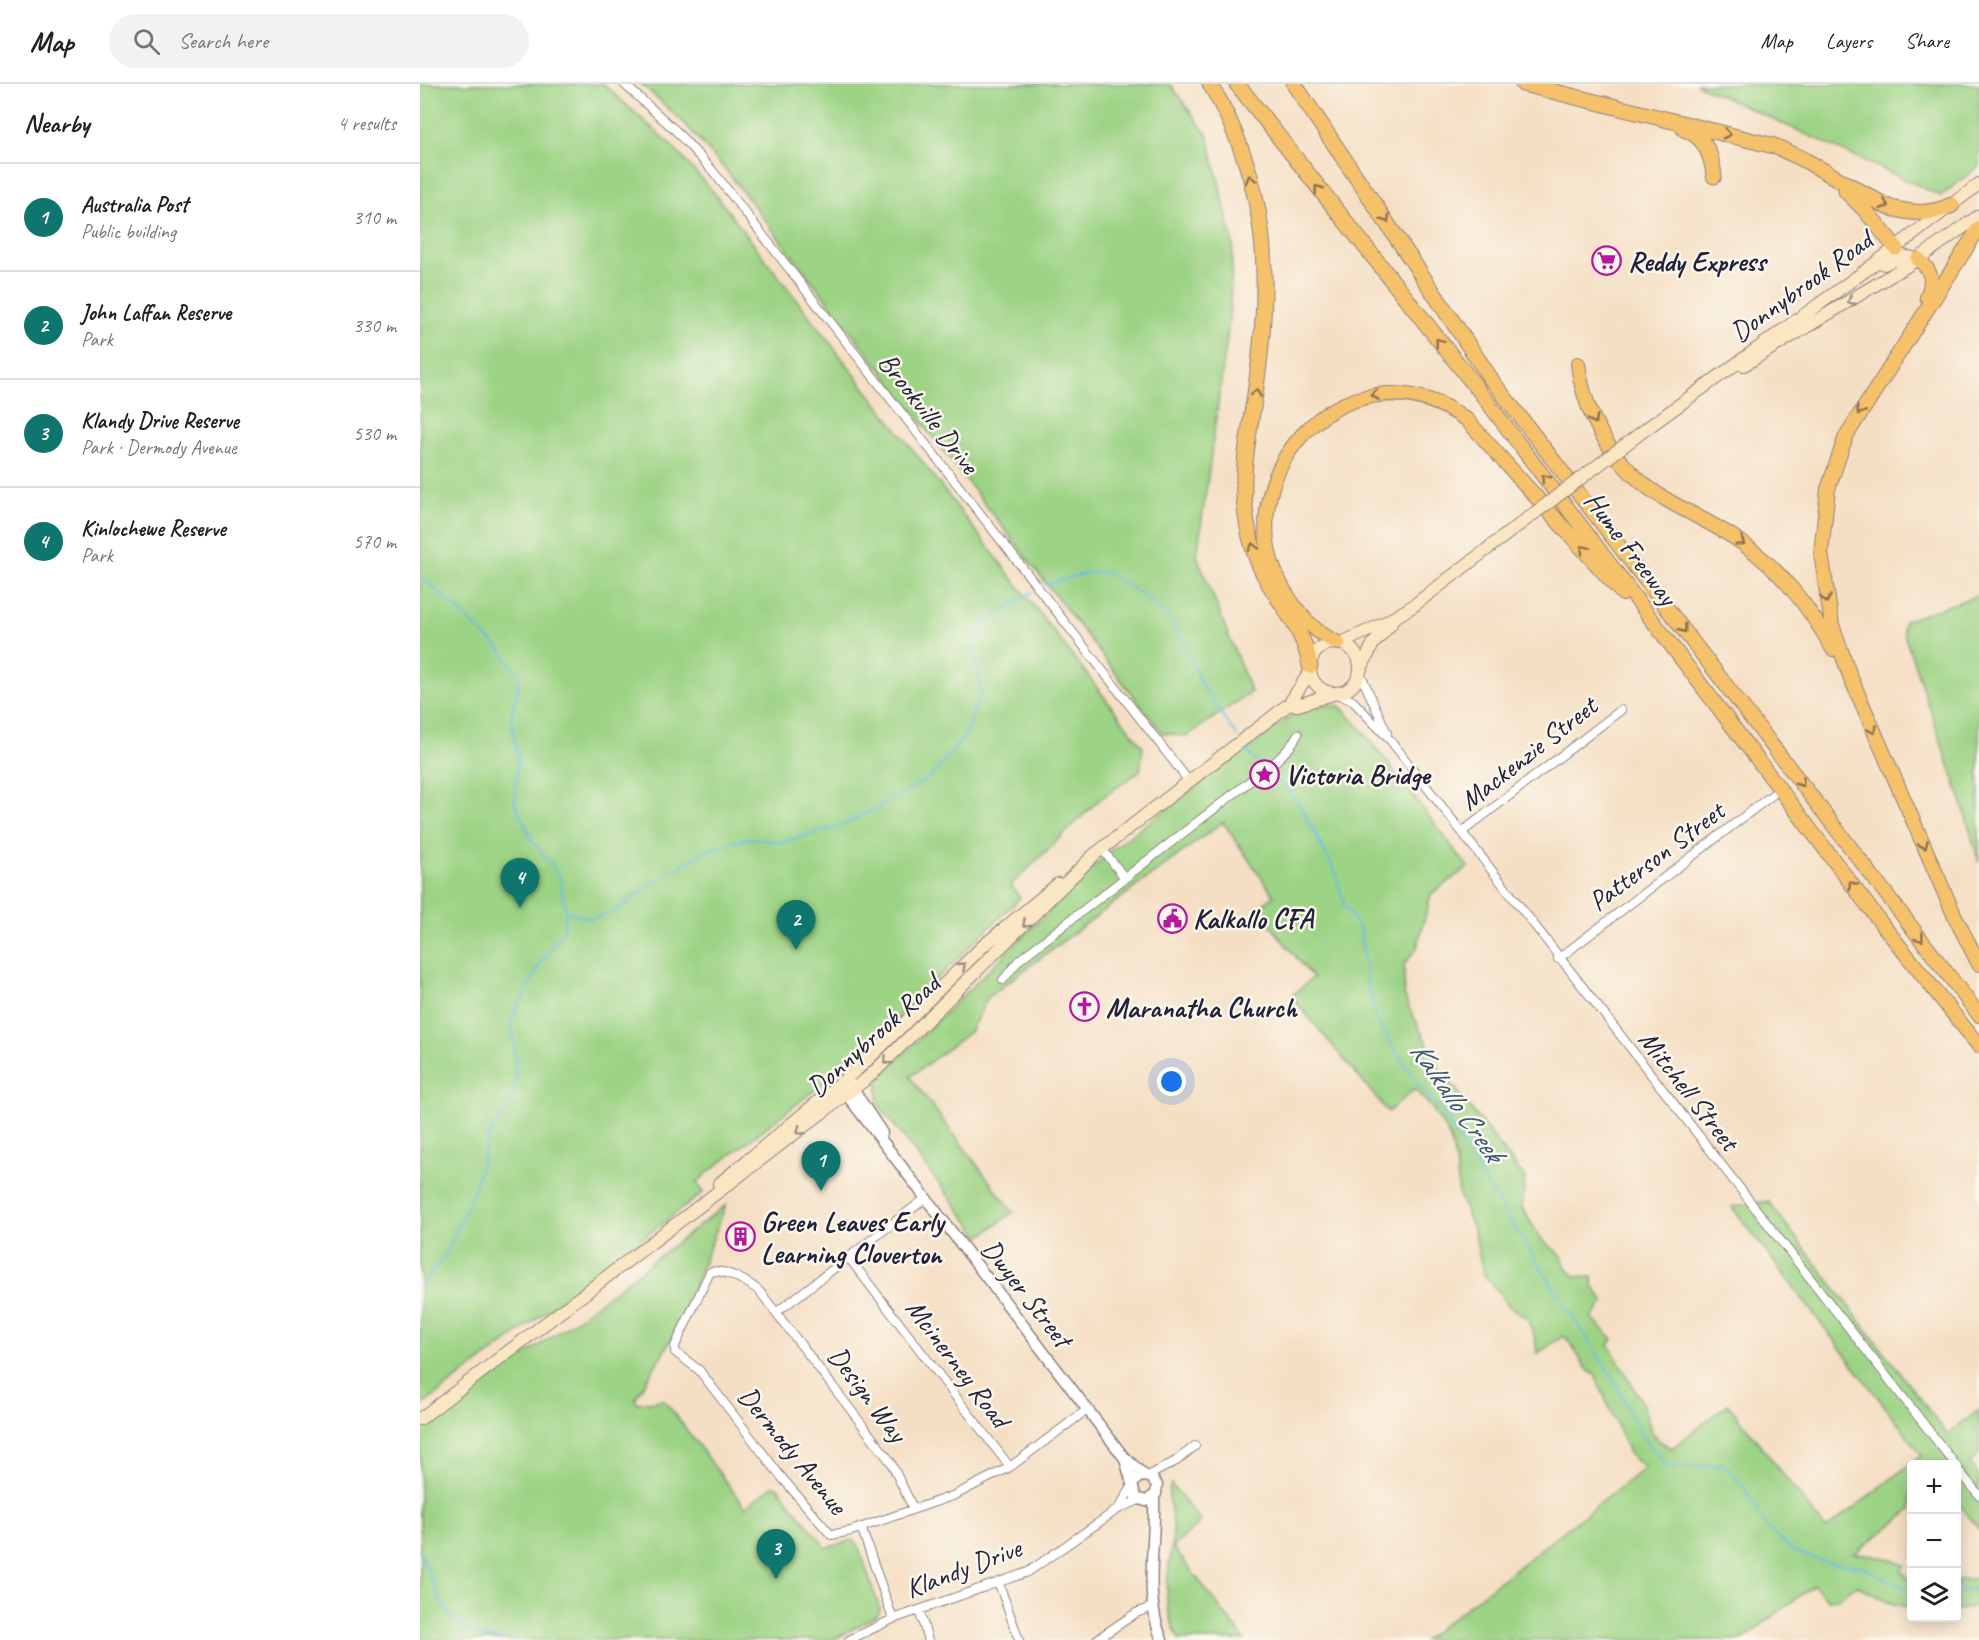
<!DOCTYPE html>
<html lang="en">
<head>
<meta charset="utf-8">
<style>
	body { margin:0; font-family:Caveat,sans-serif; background:#f2f2f2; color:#202124 }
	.controls { position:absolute; right:18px; bottom:18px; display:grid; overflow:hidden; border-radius:6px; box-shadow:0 3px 15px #0003 }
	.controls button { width:54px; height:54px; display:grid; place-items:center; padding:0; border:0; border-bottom:2px solid #e0e0e0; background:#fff; color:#202124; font:30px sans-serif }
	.you { position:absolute; left:752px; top:998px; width:21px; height:21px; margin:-15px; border:4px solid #fff; border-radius:50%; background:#1a73e8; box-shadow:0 0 0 9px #1a73e833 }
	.badge { display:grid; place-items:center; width:39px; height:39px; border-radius:50%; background:#0f766e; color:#fff; font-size:20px; font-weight:700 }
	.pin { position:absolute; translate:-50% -50px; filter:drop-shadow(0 2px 3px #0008) }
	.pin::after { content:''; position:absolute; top:32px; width:21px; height:18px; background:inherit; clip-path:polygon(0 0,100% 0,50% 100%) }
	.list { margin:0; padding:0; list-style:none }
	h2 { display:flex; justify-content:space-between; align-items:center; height:78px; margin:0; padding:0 24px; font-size:26px }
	h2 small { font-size:20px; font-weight:400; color:#757577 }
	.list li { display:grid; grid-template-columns:39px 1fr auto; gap:18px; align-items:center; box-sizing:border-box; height:108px; padding:0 24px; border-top:2px solid #e0e0e0 }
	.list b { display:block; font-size:22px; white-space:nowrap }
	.list p { margin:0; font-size:20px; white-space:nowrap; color:#757577 }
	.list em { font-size:20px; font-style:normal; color:#757577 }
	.icon { flex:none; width:33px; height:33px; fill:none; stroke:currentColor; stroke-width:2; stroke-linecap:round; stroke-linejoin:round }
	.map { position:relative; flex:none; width:1559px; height:1556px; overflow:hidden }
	header { display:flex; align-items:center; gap:36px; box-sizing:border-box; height:84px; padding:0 30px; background:#fff; border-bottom:2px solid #e0e0e0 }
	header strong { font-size:28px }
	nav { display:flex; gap:33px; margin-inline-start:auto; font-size:21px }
	.search { width:420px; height:54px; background:#f2f2f2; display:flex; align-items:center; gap:15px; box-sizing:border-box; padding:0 21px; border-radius:33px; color:#757577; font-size:22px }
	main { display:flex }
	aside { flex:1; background:#fff }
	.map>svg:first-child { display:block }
</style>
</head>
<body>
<header>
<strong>Map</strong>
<div class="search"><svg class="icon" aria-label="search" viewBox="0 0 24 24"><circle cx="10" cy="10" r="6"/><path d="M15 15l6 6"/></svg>Search here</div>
<nav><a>Map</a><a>Layers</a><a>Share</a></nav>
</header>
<main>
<aside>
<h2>Nearby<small>4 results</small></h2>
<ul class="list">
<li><span class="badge">1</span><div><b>Australia Post</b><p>Public building</p></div><em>310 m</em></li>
<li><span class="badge">2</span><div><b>John Laffan Reserve</b><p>Park</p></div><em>330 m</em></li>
<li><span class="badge">3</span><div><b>Klandy Drive Reserve</b><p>Park · Dermody Avenue</p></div><em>530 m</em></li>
<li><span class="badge">4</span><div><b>Kinlochewe Reserve</b><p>Park</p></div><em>570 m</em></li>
</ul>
</aside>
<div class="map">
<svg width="1559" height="1556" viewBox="0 0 1559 1556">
	<rect width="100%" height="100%" fill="#fbf7ec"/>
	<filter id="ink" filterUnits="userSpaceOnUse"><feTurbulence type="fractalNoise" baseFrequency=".0167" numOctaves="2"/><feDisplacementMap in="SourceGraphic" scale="12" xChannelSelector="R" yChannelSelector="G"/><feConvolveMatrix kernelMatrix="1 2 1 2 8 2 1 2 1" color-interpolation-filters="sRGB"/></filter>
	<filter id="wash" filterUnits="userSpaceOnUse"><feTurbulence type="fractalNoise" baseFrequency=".008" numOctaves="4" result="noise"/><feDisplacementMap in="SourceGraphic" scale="24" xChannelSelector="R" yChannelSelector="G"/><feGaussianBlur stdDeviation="1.35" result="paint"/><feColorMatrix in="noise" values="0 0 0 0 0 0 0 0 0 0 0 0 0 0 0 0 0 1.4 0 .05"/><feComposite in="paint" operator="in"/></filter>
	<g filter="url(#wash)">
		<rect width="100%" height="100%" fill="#f5dfc4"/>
		<!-- green -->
		<path fill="#9cd384" stroke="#5f7a60" stroke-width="1.5" d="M0,0H183L250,60L294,109L723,663L720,687L679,716L591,801L600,814L431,978L286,1090L277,1099L284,1108L0,1323Z
			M222,0H750L788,52L813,159L809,239L777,472L831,608L767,652L742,649L310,91L265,40Z
			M1276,0H1559V82L1521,112Z
			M1559,511V778L1542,719L1483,547L1484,537Z
			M903,621L920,622L942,646L1048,783L1011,810L997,864L984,881V911L988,922L1020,985L1105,1094L1102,1124L1121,1155L1142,1172L1146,1185L1156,1192L1172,1193L1173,1203L1184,1217L1172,1234L1193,1255L1189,1261L1221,1316L1231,1346L1239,1357L1252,1364L1308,1320L1406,1445L1502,1371L1312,1123L1348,1117L1527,1350L1559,1326V1371L1550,1379L1559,1391V1446L1537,1417L1536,1380H1492L1491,1426L1435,1469L1472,1475L1485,1481L1481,1487L1491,1498V1524L1470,1519L1437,1501L1417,1515L1408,1516L1394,1501L1322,1556H1004L1225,1384L1210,1371L1175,1291C1157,1282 1159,1262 1143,1252L1117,1270L1115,1253L1107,1235L1089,1222L1063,1189L1055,1150L1039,1110L1036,1079L1029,1051L1012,1024L995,1005L968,1028L871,912L893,894L837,825L854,812L803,738L568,913L550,948L490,993L593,1128L560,1153L458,1020V995L690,767L875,629Z
			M306,1121L257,1246L215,1315L218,1319L244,1316L325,1423L353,1402L358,1403L406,1464L432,1456L437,1458L460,1526L458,1531L413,1556H0V1343L156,1236Z
			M751,1400L781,1438L753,1463L825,1556H759C737,1514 751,1489 753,1446C754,1430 745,1415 751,1400Z
			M1559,1494V1522L1537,1526V1496Z"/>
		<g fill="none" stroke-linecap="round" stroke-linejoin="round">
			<!-- stream -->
			<path stroke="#65bae1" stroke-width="2" d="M0,491L81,566L100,593L91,634L98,675L95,719L112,756L139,791L146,827L144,845L118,883L91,937L95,962L96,994L92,1014L68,1054L54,1106L26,1170L0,1204
				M624,501L667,489L686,488L720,509L744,529L762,552L780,598L818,654
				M823,661L841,685
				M845,689L863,700L880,721L916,789L924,821L940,845L948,904L957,938L995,996L1022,1027L1069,1104L1194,1296L1221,1350L1248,1383L1271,1384L1303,1380L1325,1404L1347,1444L1374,1467L1405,1478L1440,1482L1492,1507
				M146,827L170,835L195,828L238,795L287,767L327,754L361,758L421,742L466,720L513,691L544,653L561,607L554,565L565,538L612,508
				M0,1468C22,1517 23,1549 85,1556
				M1536,1507L1559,1505
				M93,1556H101"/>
		</g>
	</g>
	<g filter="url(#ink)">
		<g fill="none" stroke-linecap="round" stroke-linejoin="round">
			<defs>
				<path id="minor" d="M204,0L255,46L292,86L768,696
					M940,589L967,649
					M917,610L933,617L970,656L1535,1380
					M1042,748L1201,626
					M682,765L705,794
					M1138,875L1360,705
					M583,896L599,876L856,677L870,663L878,650
					M429,1174L590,1383
					M357,1228L506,1114
					M1536,1383L1559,1411
					M728,1392L756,1377L775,1362
					M493,1424L470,1377L341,1209C331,1199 304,1184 290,1188L255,1262V1268L279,1286L358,1389L411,1451L431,1447L535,1411L590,1383L668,1325
					M698,1425L712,1403
					M441,1443L473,1535
					M579,1500L599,1556
					M499,1526L508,1556
					M429,1556L473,1535L608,1488L698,1425L719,1416
					M676,1556L716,1529L732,1523"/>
				<path id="tertiary" d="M429,999L462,1049
					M423,1003L427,1011L703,1372L724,1391
					M705,1375L716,1414L726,1417L736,1410L737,1401L731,1393L720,1392L713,1399
					M734,1413C736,1462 723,1510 742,1556"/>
				<path id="secondary" d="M1464,180L1482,172L1498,175
					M1324,281L1498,175L1559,132
					M1230,342L1445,187L1559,100
					M890 584a25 25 0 1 1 50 0a25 25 0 1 1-50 0Z
					M921,559L965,539L993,522L1083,453
					M941,585L953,560L971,540
					M869,620L878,621L913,610
					M670,774L869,620L890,588
					M299,1100L441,982L563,862L638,800
					M0,1335L450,992L676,769"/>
				<path id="trunk" d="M1559,144L1426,352L1408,405L1401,469L1412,541L1430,592L1536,835L1559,880
					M1498,175C1512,187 1514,196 1507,213
					M1158,280C1165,336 1198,388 1247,416C1272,431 1299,442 1322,459C1362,487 1389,523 1413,565
					M1071,295L1559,931
					M1056,303L1461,839L1559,962
					M918,559C896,549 884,536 871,517C790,404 923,248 1047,336L1203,510"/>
				<path id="motorway" d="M790,0C849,99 852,192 836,303C831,342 820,385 825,424C828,451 834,475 848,498C864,525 885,549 890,582
					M817,0L1056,303
					M874,0L1071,295
					M1103,0L1354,62L1379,73L1468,123C1491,130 1511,131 1532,121
					M1264,45C1285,52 1292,72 1294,92
					M1426,107L1446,127L1476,164"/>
			</defs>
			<!-- minor casing -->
			<use href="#minor" stroke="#8c8080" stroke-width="10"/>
			<!-- tertiary casing -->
			<use href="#tertiary" stroke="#8c8080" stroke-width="13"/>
			<!-- secondary casing -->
			<use href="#secondary" stroke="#8c8080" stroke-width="14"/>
			<!-- trunk casing -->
			<use href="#trunk" stroke="#8c8080" stroke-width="16"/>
			<!-- motorway casing -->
			<use href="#motorway" stroke="#8c8080" stroke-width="17"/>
			<!-- minor -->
			<use href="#minor" stroke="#fff" stroke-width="8"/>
			<!-- tertiary -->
			<use href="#tertiary" stroke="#fff" stroke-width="10"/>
			<!-- secondary -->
			<use href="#secondary" stroke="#fbe6c4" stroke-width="12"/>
			<!-- trunk -->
			<use href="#trunk" stroke="#f5c16b" stroke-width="14"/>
			<!-- motorway -->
			<use href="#motorway" stroke="#f5c16b" stroke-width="15"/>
			<defs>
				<path id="secondary-bridge" d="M1083,453L1230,342"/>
			</defs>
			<!-- secondary-bridge casing -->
			<use href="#secondary-bridge" stroke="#8c8080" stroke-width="14" stroke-linecap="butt"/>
			<!-- secondary-bridge -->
			<use href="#secondary-bridge" stroke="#fbe6c4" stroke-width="12"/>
		</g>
		<!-- one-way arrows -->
		<defs><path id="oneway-chevron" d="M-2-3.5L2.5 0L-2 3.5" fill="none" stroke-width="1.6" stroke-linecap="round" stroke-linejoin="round" transform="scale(1.5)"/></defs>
		<g stroke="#8c7253">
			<use href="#oneway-chevron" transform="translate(1307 50) rotate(14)"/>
			<use href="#oneway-chevron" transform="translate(830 95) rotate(-106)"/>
			<use href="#oneway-chevron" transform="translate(898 105) rotate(-127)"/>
			<use href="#oneway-chevron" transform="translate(1465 121) rotate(22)"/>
			<use href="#oneway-chevron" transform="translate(966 135) rotate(58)"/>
			<use href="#oneway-chevron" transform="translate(1019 258) rotate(-128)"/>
			<use href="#oneway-chevron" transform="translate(836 309) rotate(-82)"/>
			<use href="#oneway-chevron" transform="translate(955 311) rotate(173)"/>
			<use href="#oneway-chevron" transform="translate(1440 327) rotate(122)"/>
			<use href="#oneway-chevron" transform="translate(1174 336) rotate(64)"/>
			<use href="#oneway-chevron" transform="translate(1125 394) rotate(-127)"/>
			<use href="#oneway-chevron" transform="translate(1321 458) rotate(34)"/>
			<use href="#oneway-chevron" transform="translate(833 463) rotate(-105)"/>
			<use href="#oneway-chevron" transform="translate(1164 465) rotate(-131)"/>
			<use href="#oneway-chevron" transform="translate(1406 515) rotate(81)"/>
			<use href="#oneway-chevron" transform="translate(1263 545) rotate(53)"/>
			<use href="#oneway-chevron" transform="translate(1453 646) rotate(66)"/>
			<use href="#oneway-chevron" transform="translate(1381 699) rotate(53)"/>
			<use href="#oneway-chevron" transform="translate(1504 761) rotate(66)"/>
			<use href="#oneway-chevron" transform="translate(1432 801) rotate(-127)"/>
			<use href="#oneway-chevron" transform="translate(1500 854) rotate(52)"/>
		</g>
		<g stroke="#998e86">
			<use href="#oneway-chevron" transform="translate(1431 217) rotate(149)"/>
			<use href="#oneway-chevron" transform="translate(606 840) rotate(136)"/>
			<use href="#oneway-chevron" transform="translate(542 882) rotate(-44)"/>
			<use href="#oneway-chevron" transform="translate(467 977) rotate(138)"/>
			<use href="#oneway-chevron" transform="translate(380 1047) rotate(143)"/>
		</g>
	</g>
	<!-- icons -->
	<defs>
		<symbol id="supermarket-ring" viewBox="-11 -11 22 22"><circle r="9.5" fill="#fbf7ec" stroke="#b5179e" stroke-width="1.5"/><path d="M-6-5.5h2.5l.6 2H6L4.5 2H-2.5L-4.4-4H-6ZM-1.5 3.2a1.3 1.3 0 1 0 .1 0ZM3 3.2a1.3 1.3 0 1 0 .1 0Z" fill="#b5179e"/></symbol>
		<symbol id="sight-ring" viewBox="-11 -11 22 22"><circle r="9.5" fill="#fbf7ec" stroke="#b5179e" stroke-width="1.5"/><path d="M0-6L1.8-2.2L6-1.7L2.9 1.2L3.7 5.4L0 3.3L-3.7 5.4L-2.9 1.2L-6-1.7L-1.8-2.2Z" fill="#b5179e"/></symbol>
		<symbol id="civic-ring" viewBox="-11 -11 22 22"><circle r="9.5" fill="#fbf7ec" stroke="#b5179e" stroke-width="1.5"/><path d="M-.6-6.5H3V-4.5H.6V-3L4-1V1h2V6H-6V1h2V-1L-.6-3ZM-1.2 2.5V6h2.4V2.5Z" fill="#b5179e"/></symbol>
		<symbol id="church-ring" viewBox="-11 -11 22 22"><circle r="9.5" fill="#fbf7ec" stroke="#b5179e" stroke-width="1.5"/><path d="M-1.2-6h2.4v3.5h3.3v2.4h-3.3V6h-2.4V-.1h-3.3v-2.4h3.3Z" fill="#b5179e"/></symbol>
		<symbol id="building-ring" viewBox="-11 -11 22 22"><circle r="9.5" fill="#fbf7ec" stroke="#b5179e" stroke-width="1.5"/><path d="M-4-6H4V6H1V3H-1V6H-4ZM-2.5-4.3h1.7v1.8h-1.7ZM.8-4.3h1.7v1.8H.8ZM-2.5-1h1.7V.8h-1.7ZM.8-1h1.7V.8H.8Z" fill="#b5179e"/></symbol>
	</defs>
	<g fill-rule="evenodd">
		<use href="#supermarket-ring" x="1170" y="160" width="33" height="33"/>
		<use href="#sight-ring" x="828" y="674" width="33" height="33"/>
		<use href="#civic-ring" x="736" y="818" width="33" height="33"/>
		<use href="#church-ring" x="648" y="906" width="33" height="33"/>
		<use href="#building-ring" x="304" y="1136" width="33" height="33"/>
	</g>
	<g text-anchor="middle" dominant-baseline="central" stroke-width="5" stroke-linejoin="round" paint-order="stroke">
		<!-- poi labels -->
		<g font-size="28" font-weight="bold" fill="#22223b" stroke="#fbf7ec" text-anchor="start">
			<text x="1208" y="177">Reddy Express</text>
			<text x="865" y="690">Victoria Bridge</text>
			<text x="773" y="834">Kalkallo CFA</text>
			<text x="686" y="923">Maranatha Church</text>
			<text x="341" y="1137">Green Leaves Early<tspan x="341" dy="32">Learning Cloverton</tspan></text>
		</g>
		<!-- street labels -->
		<g font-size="28" fill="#22223b" stroke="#fbf7ec">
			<text transform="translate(1381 202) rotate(-36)">Donnybrook Road</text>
			<text transform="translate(509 329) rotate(52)">Brookville Drive</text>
			<text transform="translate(1211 464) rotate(53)">Hume Freeway</text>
			<text transform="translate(1108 669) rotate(-38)">Mackenzie Street</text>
			<text transform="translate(1236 772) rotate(-37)">Patterson Street</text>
			<text transform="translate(453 951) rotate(-42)">Donnybrook Road</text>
			<text transform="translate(1269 1006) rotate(52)">Mitchell Street</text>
			<text transform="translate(607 1209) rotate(52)">Dwyer Street</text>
			<text transform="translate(538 1279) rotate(53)">Mcinerney Road</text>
			<text transform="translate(448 1310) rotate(53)">Design Way</text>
			<text transform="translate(373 1366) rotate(51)">Dermody Avenue</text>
			<text transform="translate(543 1484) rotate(-21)">Klandy Drive</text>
		</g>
		<!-- water labels -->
		<g font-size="30" font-style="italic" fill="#395775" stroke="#fbf7ec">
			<text transform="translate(1037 1017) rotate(55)">Kalkallo Creek</text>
		</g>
	</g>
</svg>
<div class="controls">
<button>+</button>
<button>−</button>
<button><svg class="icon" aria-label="layers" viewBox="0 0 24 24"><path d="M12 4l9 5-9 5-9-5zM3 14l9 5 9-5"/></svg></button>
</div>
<div class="you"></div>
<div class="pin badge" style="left:401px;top:1107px">1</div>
<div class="pin badge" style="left:376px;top:866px">2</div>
<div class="pin badge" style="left:356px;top:1495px">3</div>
<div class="pin badge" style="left:100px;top:824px">4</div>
</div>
</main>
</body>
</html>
